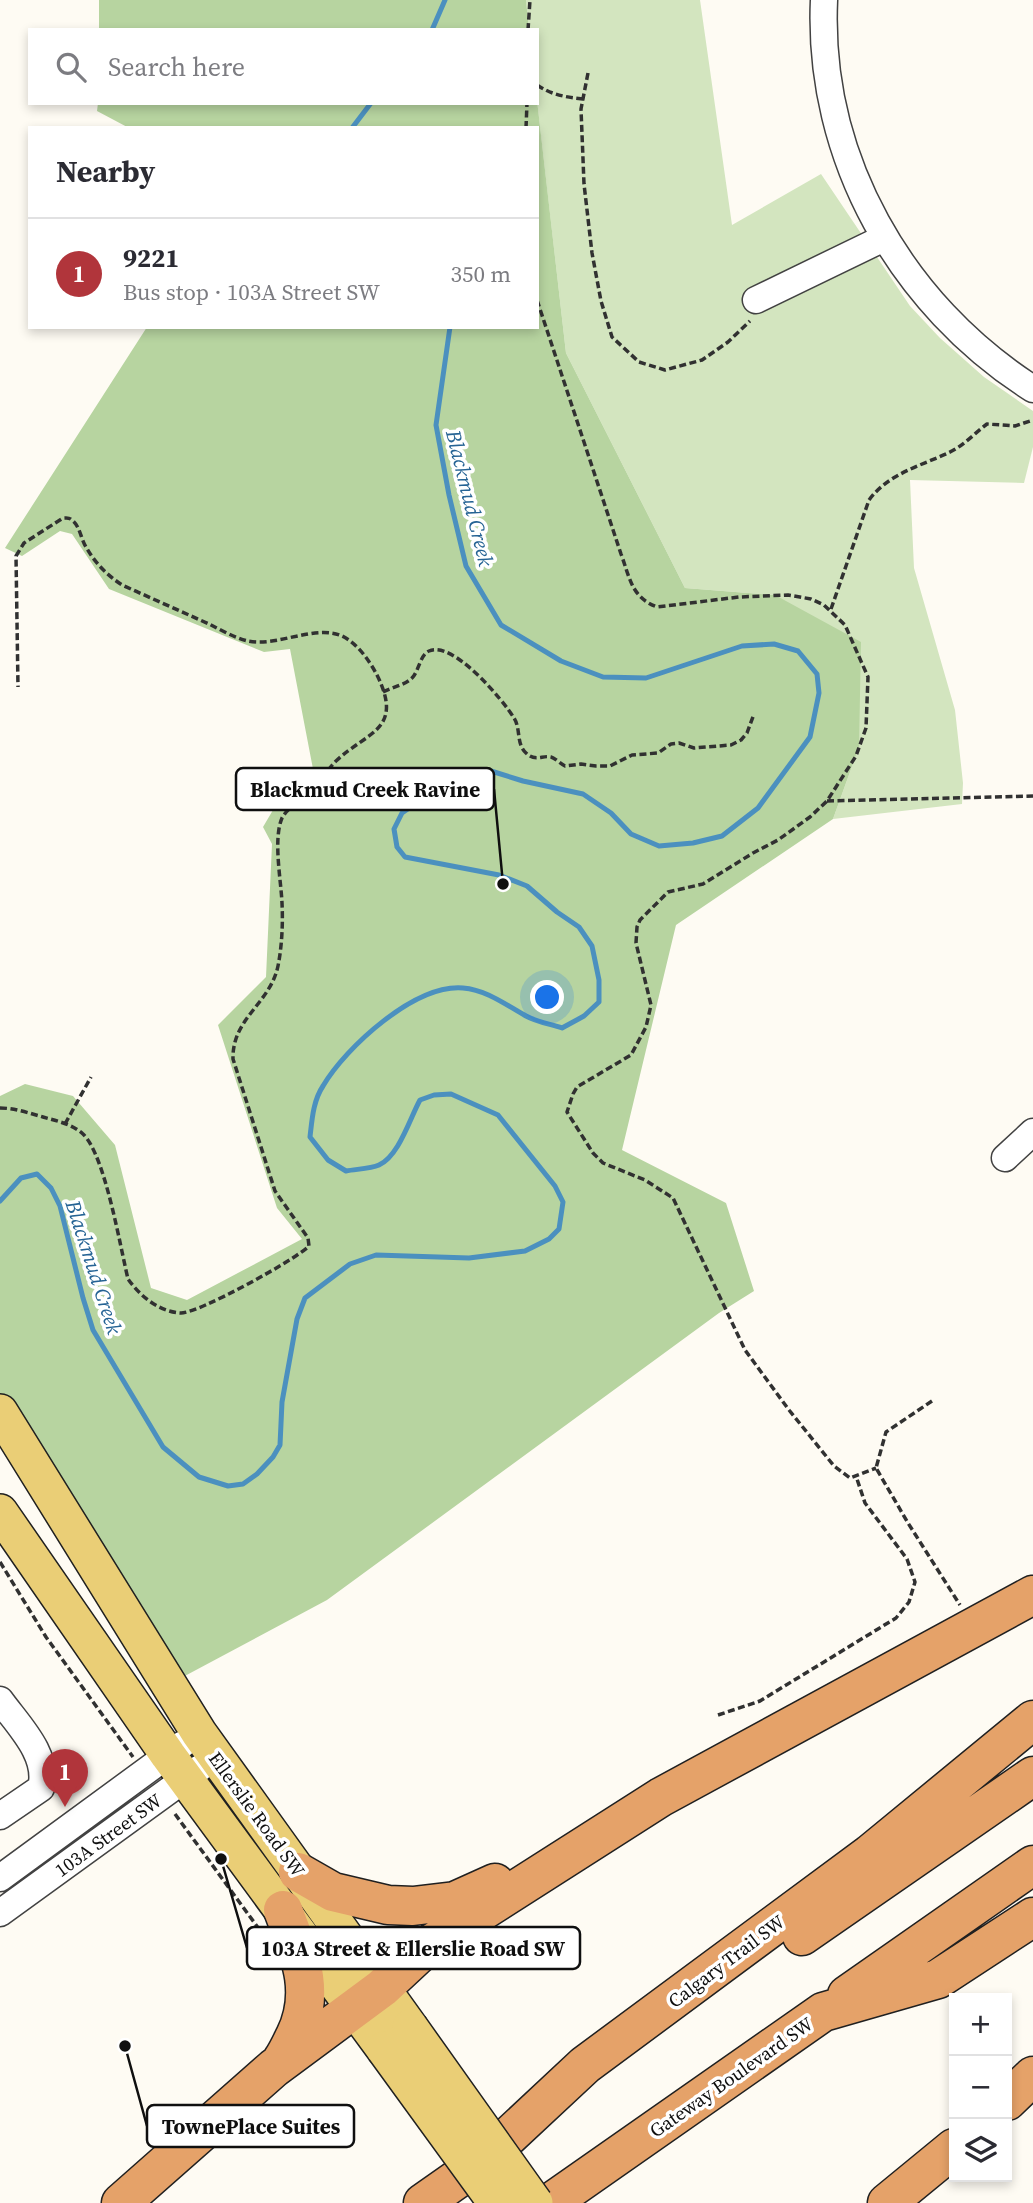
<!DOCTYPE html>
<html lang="en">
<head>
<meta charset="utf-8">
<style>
	body { margin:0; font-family:"Source Serif 4",serif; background:#f7f7f7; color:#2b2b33 }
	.controls { position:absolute; right:21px; bottom:21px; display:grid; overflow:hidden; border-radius:0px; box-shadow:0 4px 10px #0003 }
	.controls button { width:63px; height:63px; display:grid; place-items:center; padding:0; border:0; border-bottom:2px solid #e1e1e2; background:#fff; color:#2b2b33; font:35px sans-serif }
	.you { position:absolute; left:548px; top:998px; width:24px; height:24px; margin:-18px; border:5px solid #fff; border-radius:50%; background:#1a73e8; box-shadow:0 0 0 10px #1a73e833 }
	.badge { display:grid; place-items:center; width:46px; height:46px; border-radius:50%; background:#b1353b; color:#fff; font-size:23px; font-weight:700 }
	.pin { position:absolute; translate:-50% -58px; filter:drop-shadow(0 2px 4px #0008) }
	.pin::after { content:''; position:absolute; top:37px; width:24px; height:21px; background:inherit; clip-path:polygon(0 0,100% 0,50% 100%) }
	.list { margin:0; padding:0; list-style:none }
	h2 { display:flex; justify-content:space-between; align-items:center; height:91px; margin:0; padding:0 28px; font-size:30px }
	h2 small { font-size:23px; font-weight:400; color:#7c7c81 }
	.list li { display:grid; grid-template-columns:46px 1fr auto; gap:21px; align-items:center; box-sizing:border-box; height:112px; padding:0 28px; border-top:2px solid #e1e1e2 }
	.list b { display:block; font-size:26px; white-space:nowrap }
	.list p { margin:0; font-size:23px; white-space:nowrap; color:#7c7c81 }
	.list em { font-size:23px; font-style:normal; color:#7c7c81 }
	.icon { flex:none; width:38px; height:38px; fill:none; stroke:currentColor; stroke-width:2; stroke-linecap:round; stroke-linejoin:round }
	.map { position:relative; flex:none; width:1033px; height:2203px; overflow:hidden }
	.search { position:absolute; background:#fff; box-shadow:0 4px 10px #0003; left:28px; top:28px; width:511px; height:77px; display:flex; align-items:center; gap:18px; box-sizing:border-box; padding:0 24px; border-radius:0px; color:#7c7c81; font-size:26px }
	.panel { position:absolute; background:#fff; box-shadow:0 4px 10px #0003; left:28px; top:126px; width:511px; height:203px; border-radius:0px }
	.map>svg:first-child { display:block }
</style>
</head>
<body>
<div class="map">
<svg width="1033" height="2203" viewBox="0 0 1033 2203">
	<rect width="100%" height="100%" fill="#fefbf3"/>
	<!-- green -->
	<path fill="#d3e5bf" d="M526,0H700L732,225L821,174L910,306L940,338L984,377L1033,411V447L1024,483L910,480L914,568L955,710L963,783L962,804L833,819L859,747L775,595L685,588L566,353L537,101V30H529Z"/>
	<!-- forest -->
	<path fill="#b7d4a0" d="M99,0H526L529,30H99Z
		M537,100L566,353L685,588L775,595L861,642L859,747L833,819L676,925L622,1150L726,1203L754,1291L719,1313L327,1600L181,1678L0,1398V1096L25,1084L73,1096L115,1145L151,1288L187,1300L302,1239L277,1208L218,1025L266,977L272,844L263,827L283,793L305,788L313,769L290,649L264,652L109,589L72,534L60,531L22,556L5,548L147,327H537V128H129L97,111L98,103H537Z"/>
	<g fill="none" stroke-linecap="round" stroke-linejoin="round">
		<!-- stream -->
		<path stroke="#4b90bf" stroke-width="5" d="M432,30L445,0
			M352,128L371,103
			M0,1201L21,1178L37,1174L51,1188L60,1206L83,1298L93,1330L163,1447L199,1477L228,1486L243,1484L257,1474L273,1457L280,1445L282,1402L297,1319L305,1298L350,1264L376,1255L469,1258L525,1251L549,1239L559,1229L563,1202L555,1186L498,1115L451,1094L434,1095L420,1100C410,1118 399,1156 379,1165C370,1169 356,1169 346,1171L328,1160L310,1137C312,1120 313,1101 323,1086C346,1047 415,984 463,988C487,990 506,1005 526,1016C537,1022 550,1024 562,1028L584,1016L599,1002V980L592,946L579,927L557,912L527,886L499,875L405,857L397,847L394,829L402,813L441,786L491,771L523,781L583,794L611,813L631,834L659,846L693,843L722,836L758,808L810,737L819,693L817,674L798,651L774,644L742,646L646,678L603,677L561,661L501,625L466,566L449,495L436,425L450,327"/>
		<defs>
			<path id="minor" d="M824,0C817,158 901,305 1033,389
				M756,300L884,238
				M1005,1158L1033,1132
				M0,1700C17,1724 50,1755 41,1788L0,1816
				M0,1878L183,1744
				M0,1913L200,1768"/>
			<path id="major" d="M0,1412L199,1733L410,2027
				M0,1512L168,1755L384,2049"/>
			<path id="highway" d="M298,1872L333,1892L388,1905L413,1906L455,1901L495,1883
				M802,1936L1033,1776
				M847,1995L1033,1865
				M282,2060C287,2053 291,2044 295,2036C317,1991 299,1953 283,1910
				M1007,2101L1033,2076
				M121,2203L274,2068L382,1988L426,1947L661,1797L1033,1595
				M423,2203L480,2163L585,2065L870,1854L1033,1720
				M550,2203L823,2012L938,1979L1033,1917
				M887,2203L954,2148"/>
		</defs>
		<!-- minor casing -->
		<use href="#minor" stroke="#424242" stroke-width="29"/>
		<!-- major casing -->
		<use href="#major" stroke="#202020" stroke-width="38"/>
		<!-- highway casing -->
		<use href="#highway" stroke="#202020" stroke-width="41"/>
		<!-- path -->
		<path stroke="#313131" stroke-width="3.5" stroke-dasharray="7 3.5" stroke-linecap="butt" d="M528,30L530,0
			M588,73L581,109L584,184L592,253L601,301L612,337L639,362L665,370L702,360L728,342L750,321
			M537,85C552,95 565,97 583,99
			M526,128L527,103
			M537,300L621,554C630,578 631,597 657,607L739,597L788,595L811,599L824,605L845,625L868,677L866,728L856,756L827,801L810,817L778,840L753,853L703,884L668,892L640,920L637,927L636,943L651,1005L646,1027L631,1055L577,1087L573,1094L567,1112L593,1153L603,1163L645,1180L673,1198L745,1350L789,1410L834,1466L850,1478L876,1468
			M831,609L869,500C888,474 920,466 948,453C962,447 975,433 987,424L1015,426L1033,420
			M383,692C393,687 405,685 412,678C419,671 420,655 429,651C453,640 503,700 514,718C521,729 516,744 526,753C535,762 542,755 551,757C555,758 561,764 565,766L581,764L596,766H610L632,755L658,753L671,744L679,743L694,748L731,745L741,740L747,733L754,714
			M827,801L1033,796
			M0,1108C14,1108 29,1113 43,1117C57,1121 72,1124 83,1134C105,1155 120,1246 128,1279C140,1296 159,1312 181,1313C199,1313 295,1260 309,1246L308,1238L275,1191L233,1059C232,1018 270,1004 278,966C282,946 283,923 282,903C281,880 273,839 282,818C288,807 300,802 309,794C320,784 326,771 336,761C368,731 404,730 377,675C369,660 357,643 342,636C315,624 278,647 248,641C235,638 221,630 209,624C180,611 151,598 122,585C107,575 95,563 86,547C81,539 80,527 73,521C69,517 68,518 63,518L24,543L16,556L18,687
			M65,1124L91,1077
			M932,1401L886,1432L876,1468L908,1523L960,1605
			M0,1562L46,1637L133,1757
			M718,1715L760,1701L896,1618L909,1602L915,1582L907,1559L865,1503L856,1476
			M175,1814L259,1929"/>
		<!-- minor -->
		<use href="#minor" stroke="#fff" stroke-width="26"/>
		<!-- major -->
		<use href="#major" stroke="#eace76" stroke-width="35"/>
		<!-- highway -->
		<use href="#highway" stroke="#e5a269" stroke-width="38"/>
		<defs>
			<path id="major-bridge" d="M410,2027L535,2203
				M384,2049L496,2203"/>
		</defs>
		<!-- major-bridge casing -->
		<use href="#major-bridge" stroke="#202020" stroke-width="38" stroke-linecap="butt"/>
		<!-- major-bridge -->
		<use href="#major-bridge" stroke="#eace76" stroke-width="35"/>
	</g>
	<g text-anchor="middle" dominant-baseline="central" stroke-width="7" stroke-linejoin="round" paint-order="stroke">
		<!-- street labels -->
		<g font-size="19" fill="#0f0f0f" stroke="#fff">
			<text transform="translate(257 1814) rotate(54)">Ellerslie Road SW</text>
			<text transform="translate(108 1835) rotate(-36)">103A Street SW</text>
			<text transform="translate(726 1961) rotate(-37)">Calgary Trail SW</text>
			<text transform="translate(731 2077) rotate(-35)">Gateway Boulevard SW</text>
		</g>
		<!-- water labels -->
		<g font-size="21" font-style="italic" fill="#256394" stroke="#fff">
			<text transform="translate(470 498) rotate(76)">Blackmud Creek</text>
			<text transform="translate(94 1267) rotate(72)">Blackmud Creek</text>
		</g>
	</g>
	<!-- callouts -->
	<path fill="none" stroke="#0f0f0f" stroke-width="2.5" d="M503 884L494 789M221 1859L247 1948M125 2046L147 2126"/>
	<g fill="#0f0f0f" stroke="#fff" stroke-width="2.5">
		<circle cx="503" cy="884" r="7"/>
		<circle cx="221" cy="1859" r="7"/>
		<circle cx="125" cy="2046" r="7"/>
	</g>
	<g fill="#fff" stroke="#0f0f0f" stroke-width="2.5">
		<rect x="236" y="768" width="258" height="42" rx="7"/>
		<rect x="247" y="1927" width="333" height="42" rx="7"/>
		<rect x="147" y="2105" width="207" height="42" rx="7"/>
	</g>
	<g font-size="21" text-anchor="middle" font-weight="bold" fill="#0f0f0f">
		<text x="365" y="797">Blackmud Creek Ravine</text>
		<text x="413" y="1956">103A Street &amp; Ellerslie Road SW</text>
		<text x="251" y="2134">TownePlace Suites</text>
	</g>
</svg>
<div class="controls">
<button>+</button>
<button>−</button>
<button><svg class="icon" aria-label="layers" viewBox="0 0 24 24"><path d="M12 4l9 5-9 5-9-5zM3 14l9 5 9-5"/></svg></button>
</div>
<div class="you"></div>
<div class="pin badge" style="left:65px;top:1807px">1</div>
<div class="search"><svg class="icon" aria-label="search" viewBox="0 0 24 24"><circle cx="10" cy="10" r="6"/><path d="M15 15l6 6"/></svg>Search here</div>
<section class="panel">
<h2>Nearby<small></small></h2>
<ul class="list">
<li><span class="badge">1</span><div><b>9221</b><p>Bus stop · 103A Street SW</p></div><em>350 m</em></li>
</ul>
</section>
</div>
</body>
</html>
